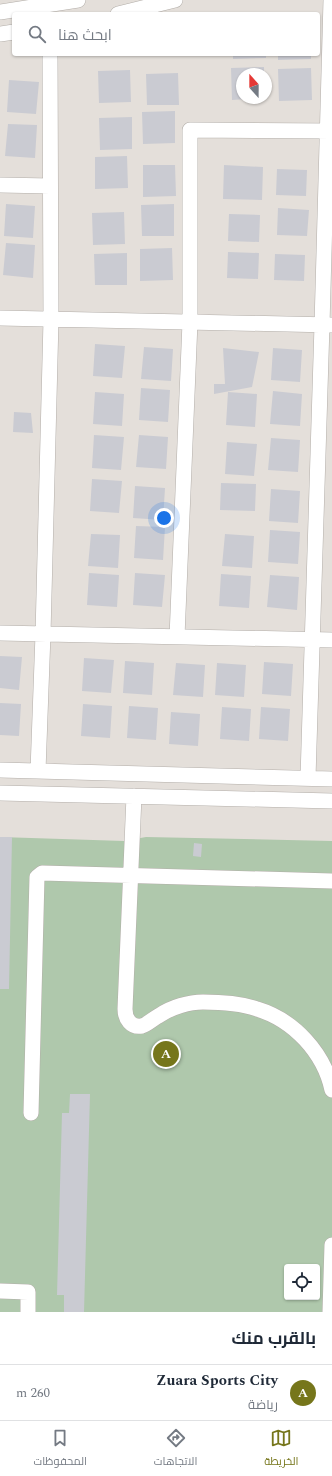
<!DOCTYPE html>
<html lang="ar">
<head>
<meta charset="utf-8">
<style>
	body { margin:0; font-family:Spectral,Cairo,serif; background:#f6f6f7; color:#1f2937; direction:rtl }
	.controls { position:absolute; right:12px; bottom:12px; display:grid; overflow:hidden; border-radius:4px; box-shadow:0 1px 3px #0004 }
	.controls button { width:36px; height:36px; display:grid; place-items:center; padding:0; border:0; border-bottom:1px solid #e0e1e3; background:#fff; color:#1f2937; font:20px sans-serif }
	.compass { position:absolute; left:236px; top:68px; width:36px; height:36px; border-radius:50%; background:#fff; box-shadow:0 1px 3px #0004; rotate:339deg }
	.you { position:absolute; left:164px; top:518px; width:14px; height:14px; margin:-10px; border:3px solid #fff; border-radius:50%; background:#1a73e8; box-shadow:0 0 0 6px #1a73e833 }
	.badge { display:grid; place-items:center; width:26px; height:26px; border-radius:50%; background:#76761b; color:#fff; font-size:13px; font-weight:700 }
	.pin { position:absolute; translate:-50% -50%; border:2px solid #fff; box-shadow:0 1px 4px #0006 }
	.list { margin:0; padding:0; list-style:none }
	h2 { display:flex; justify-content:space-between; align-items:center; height:52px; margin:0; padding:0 16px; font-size:17px }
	h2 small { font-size:13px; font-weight:400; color:#747a83 }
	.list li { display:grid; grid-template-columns:26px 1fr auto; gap:12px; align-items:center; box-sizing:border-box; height:56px; padding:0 16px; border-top:1px solid #e0e1e3 }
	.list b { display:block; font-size:15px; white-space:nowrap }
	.list p { margin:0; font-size:13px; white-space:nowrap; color:#747a83 }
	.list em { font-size:13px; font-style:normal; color:#747a83 }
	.icon { flex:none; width:22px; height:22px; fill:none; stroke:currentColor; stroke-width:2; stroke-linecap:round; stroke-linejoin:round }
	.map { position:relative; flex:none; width:332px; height:1312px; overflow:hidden; direction:ltr }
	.search { position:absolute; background:#fff; box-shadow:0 1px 3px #0004; left:12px; right:12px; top:12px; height:44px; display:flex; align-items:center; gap:10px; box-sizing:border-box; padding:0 14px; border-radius:4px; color:#747a83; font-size:15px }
	.sheet { height:108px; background:#fff }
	nav { display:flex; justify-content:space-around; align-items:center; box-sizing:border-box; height:56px; border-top:1px solid #e0e1e3; background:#fff; font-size:11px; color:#747a83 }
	nav a { display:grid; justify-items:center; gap:2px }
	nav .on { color:#76761b }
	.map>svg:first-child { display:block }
</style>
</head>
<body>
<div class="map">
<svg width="332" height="1312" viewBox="0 0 332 1312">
	<rect width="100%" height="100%" fill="#e4dfda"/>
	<!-- green -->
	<path fill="#afc8ac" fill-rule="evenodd" d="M0,837L124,841L146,837L332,841V1312H0ZM287,1267H317V1297H287Z"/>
	<!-- building -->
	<path fill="#cacbd2" d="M233,54H266V58L233,59Z
		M278,54H311V59L278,60Z
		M264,67V74H242V98H247V99L232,100L231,68Z
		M311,68L312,100L279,101L278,69Z
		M130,70L131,102L99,103L98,71Z
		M178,73L179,105H147L146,74Z
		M9,80L39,82L36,114L7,112Z
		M175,111V143L143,144L142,112Z
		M132,117V149L100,150L99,118Z
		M8,124L37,125L35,158L5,156Z
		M127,156L128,188L95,189V157Z
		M143,165H175L176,196L143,197Z
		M224,165L263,167L262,200L223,199Z
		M277,169L307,170L306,196L276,195Z
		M6,204L35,206L33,238L4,236Z
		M174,204V236H142L141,205Z
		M278,208L309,210L307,236L277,235Z
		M124,212L125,244L93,245L92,213Z
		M229,214L260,215L259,242L228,241Z
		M6,243L35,245L33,278L3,275Z
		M172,248L173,280L140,281V249Z
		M228,252L259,253L258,279L227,278Z
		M127,253V285H95L94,254Z
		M275,254L305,255L304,281L274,280Z
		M95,344L125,346L122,378L93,376Z
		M144,347L173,349L171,381L141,379Z
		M223,348L259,352L252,387L214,394V384H225Z
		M273,348L302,350L300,382L271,380Z
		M141,388L170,390L168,422L139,420Z
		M273,391L302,394L300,426L270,424Z
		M95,392L124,394L122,426L93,424Z
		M228,392L257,394L255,427L226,425Z
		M14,412L31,413L33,433L13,432Z
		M94,435L124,437L121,470L92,468Z
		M139,435L168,437L166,469L136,467Z
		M271,438L300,440L298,472L268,470Z
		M227,442L257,444L254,476L225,474Z
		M92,479L122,481L119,513L90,511Z
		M221,483L256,484L255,511L220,510Z
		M135,486L165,488L163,520L133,518Z
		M271,489L300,491L298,523L269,521Z
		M136,526L165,527L163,560L134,558Z
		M270,530L300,532L298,564L268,562Z
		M91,534L120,535L118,568L88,566Z
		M225,534L254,536L252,568L222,566Z
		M89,573L119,575L117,607L87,605Z
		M135,573L165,575L162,607L133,605Z
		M221,574L251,576L249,608L219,606Z
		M270,575L299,577L297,610L267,607Z
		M0,656L22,657L19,690L0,688Z
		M84,658L114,660L111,693L82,691Z
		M125,661L154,663L152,695L123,693Z
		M264,662L293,664L291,696L262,694Z
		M176,663L205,665L203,697L173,695Z
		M217,663L246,665L244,697L215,695Z
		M0,703L21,704L19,736L0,735Z
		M83,704L112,706L110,738L81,736Z
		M129,706L158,708L156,740L127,738Z
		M222,707L251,709L249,741L220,739Z
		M261,707L290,709L288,741L259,739Z
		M171,712L200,714L198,746L169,744Z
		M0,837H12L9,989H0Z
		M194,843L202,844L201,857L193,856Z
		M70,1094H90L84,1312H64V1295H57L62,1113H69Z"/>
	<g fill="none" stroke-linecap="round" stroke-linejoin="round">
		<defs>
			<path id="minor" d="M0,12L78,0
				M118,14L175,0
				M0,34L14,32
				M0,185L50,186
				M0,318L331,325
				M0,633L332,640
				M177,637L190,322V130L332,131
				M0,770L332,779
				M38,771L43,634L51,320L50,54
				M308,778L322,325L331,0
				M0,793L332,801
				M134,796L125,1009C125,1019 131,1028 142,1026C148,1024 154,1018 160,1015C172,1007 189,1002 203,1002C221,1002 240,1003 257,1009C294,1020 324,1053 332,1090
				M31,1113L37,877L42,873L332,881
				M0,1291L28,1292V1312
				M330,1312L332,1245"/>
		</defs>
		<!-- minor casing -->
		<use href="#minor" stroke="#b3aea9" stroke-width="16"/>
		<!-- minor -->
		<use href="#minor" stroke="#fff" stroke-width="15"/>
	</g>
</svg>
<div class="controls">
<button><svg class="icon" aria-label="locate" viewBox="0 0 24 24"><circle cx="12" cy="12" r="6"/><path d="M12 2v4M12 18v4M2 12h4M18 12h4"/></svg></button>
</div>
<svg class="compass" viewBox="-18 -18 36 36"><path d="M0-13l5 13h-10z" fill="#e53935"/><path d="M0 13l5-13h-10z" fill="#747a83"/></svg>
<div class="you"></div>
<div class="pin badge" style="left:166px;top:1054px">A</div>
<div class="search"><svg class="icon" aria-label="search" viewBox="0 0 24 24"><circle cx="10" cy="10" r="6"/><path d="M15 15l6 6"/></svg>ابحث هنا</div>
</div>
<section class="sheet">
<h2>بالقرب منك<small></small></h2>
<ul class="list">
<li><span class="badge">A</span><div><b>Zuara Sports City</b><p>رياضة</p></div><em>260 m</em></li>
</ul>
</section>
<nav>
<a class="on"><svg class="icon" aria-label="map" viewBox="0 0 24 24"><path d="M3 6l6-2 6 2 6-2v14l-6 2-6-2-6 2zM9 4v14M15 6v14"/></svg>الخريطة</a>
<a><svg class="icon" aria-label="directions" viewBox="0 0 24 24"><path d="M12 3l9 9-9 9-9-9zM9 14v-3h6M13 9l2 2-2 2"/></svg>الاتجاهات</a>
<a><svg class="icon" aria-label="saved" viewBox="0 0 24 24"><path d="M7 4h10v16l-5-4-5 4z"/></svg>المحفوظات</a>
</nav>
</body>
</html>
